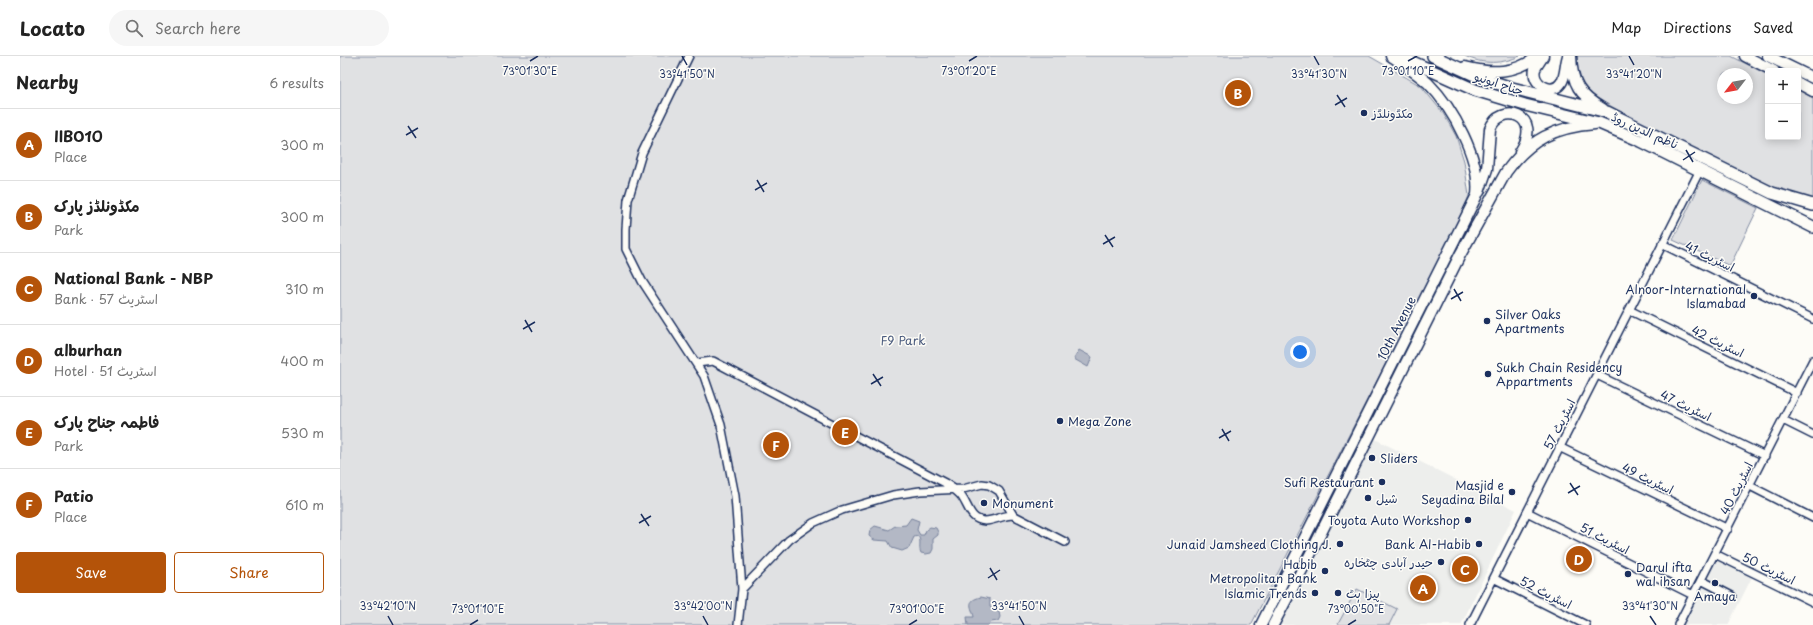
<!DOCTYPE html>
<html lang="en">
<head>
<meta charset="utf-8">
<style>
	body { margin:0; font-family:"Playpen Sans","Playpen Sans Arabic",sans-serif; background:#f6f6f6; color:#222 }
	.controls { position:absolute; right:12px; top:12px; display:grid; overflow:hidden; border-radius:4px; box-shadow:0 2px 10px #0003 }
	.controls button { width:36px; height:36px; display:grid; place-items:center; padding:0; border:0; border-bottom:1px solid #e0e0e0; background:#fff; color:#222; font:20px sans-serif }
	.compass { position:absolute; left:1377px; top:12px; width:36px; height:36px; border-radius:50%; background:#fff; box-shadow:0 2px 10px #0003; rotate:239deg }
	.you { position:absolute; left:960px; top:296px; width:14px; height:14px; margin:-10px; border:3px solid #fff; border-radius:50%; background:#1a73e8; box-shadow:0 0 0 6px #1a73e833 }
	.badge { display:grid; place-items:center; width:26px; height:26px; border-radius:50%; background:#b45309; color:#fff; font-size:13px; font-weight:700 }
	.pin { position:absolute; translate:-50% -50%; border:2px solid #fff; box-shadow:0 1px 4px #0006 }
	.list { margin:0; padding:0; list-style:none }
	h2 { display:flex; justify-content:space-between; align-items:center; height:52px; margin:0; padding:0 16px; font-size:17px }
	h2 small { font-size:13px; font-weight:400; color:#767676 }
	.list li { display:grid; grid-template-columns:26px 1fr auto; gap:12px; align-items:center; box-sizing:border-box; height:72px; padding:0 16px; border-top:1px solid #e0e0e0 }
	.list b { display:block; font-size:15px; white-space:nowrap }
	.list p { margin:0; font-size:13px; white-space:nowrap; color:#767676 }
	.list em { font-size:13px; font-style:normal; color:#767676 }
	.actions { display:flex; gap:8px; padding:12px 16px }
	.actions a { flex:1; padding:9px 0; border:1px solid #b45309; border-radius:4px; text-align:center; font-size:14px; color:#b45309 }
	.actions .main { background:#b45309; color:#fff }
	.icon { flex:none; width:22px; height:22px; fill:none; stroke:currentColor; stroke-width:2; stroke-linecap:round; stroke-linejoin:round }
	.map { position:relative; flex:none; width:1473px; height:569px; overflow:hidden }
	header { display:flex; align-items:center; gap:24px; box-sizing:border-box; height:56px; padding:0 20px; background:#fff; border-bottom:1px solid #e0e0e0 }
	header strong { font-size:19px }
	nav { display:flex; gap:22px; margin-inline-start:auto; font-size:14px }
	.search { width:280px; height:36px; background:#f6f6f6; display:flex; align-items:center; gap:10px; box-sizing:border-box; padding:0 14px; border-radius:22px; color:#767676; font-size:15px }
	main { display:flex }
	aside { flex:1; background:#fff }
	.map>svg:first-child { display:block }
</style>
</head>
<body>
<header>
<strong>Locato</strong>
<div class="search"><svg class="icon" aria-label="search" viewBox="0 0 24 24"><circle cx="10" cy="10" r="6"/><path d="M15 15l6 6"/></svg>Search here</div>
<nav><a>Map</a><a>Directions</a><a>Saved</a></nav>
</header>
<main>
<aside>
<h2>Nearby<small>6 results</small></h2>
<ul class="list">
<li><span class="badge">A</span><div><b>IIB010</b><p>Place</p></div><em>300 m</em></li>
<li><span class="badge">B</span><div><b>مکڈونلڈز پارک</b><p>Park</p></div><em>300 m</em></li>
<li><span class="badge">C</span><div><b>National Bank - NBP</b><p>Bank · اسٹریٹ 57</p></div><em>310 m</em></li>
<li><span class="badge">D</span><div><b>alburhan</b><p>Hotel · اسٹریٹ 51</p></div><em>400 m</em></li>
<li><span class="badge">E</span><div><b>فاطمہ جناح پارک</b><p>Park</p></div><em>530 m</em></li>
<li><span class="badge">F</span><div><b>Patio</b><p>Place</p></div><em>610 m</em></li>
</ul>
<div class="actions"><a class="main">Save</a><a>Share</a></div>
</aside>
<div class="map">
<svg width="1473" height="569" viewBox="0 0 1473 569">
	<rect width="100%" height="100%" fill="#fdfcf7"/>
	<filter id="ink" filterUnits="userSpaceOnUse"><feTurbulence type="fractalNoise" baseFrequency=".025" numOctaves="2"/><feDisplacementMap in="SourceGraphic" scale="8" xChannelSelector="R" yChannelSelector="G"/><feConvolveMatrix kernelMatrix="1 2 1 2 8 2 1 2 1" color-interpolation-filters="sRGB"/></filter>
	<g filter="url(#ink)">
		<!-- built -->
		<path fill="#edeeec" d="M1033,382L1176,454L1121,569H937Z
			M1375,501L1413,519L1388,569H1341Z"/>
		<!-- green -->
		<path fill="#e0e1e3" stroke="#7e88a0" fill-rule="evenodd" d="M0,0H1029L1081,30L1103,57L1116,80L1124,105L1129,140L1110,183L911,569H0Z
			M1125,0H1180C1162,8 1143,9 1125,0Z
			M1237,0H1391L1428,19V81H1458V34L1473,42V155L1325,81L1255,41L1242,28L1237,12ZM1383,18H1407V42H1383Z
			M1362,124L1418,152L1390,210L1333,184Z
			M1017,533L1057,553L1049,569H1001L998,568Z"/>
		<!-- water -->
		<path fill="#b3b8c5" stroke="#76819c" d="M739,294L752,301L748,311L734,303Z
			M571,462L579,465L577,474L580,479H584L586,474L590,471L596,472L598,476V479L593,483V493L591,497L586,498L581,497C578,491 582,485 578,480L574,481L569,492L562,495L552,492L548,485L534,484L529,480L530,474L535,470L549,474L555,470L566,469Z
			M641,541L650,543V551L659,556L660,561L658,565L651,566L648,569H628L627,561H634C632,551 625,545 641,541Z"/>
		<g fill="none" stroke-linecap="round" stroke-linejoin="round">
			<defs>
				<path id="street" d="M349,0L302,97L288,144L286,173V193L302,225L364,320L381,369L395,440L402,533L398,569
					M1322,188L1473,263
					M1289,254L1457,337
					M357,307L373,305L605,427C611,431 618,435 622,441C629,451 630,464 645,465C654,465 663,459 673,459
					M1257,319L1425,400
					M1443,364L1473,379
					M1219,391L1388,473
					M1410,430L1473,462
					M1187,456L1353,539
					M1375,498L1473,546
					M1155,523L1246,569
					M1361,524L1392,540
					M402,533L449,484L473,467L502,454L553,439L580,435L623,433L642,428L649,429L659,435L673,459L725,486
					M1130,569L1360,114
					M1338,569L1473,304"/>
				<path id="secondary" d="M1203,0C1201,4 1197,9 1195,13C1191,28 1212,40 1221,27C1226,20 1225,8 1228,0
					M1231,0C1232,28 1239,39 1263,53
					M1405,0L1434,15
					M1428,0L1473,22
					M1125,11C1151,18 1176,18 1198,0
					M1458,27L1473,35
					M1139,136L1147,113L1150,73C1160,46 1205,58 1180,96
					M921,569L1137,139C1141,104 1113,52 1088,27C1077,17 1064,9 1051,0
					M933,569L972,495L1120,199L1166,116C1190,83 1215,71 1255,68"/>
				<path id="primary" d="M1059,0L1135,34L1185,49L1259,67L1301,85L1473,171
					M1093,0L1141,22L1172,32L1267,56L1432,137L1473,149"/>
			</defs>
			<!-- street casing -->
			<use href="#street" stroke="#1b2f5e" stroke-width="10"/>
			<!-- secondary casing -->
			<use href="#secondary" stroke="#1b2f5e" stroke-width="13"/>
			<!-- primary casing -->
			<use href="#primary" stroke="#1b2f5e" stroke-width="14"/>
			<!-- street -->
			<use href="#street" stroke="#fdfcf7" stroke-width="7"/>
			<!-- secondary -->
			<use href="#secondary" stroke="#fdfcf7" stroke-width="10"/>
			<!-- primary -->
			<use href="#primary" stroke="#fdfcf7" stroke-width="11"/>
		</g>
	</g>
	<!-- ticks -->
	<path fill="none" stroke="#1b2f5e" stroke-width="1.5" d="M342,0L347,9M974,0L979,9M1289,0L1294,9M190,5L198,0M629,5L637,0M1068,5L1077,0M997,39L1005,51M995,49L1007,42M68,70L76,82M66,79L78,72M1346,94L1353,106M1343,104L1355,96M417,124L424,136M415,134L427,127M765,179L773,191M763,188L775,181M1114,233L1121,245M1111,243L1123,236M185,264L192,276M183,273L195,266M533,318L541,330M531,328L543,321M882,373L889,385M879,382L891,375M1230,427L1238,439M1228,437L1240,430M301,458L309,470M299,467L311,460M650,512L657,524M648,522L660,514M48,560L53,569M363,560L368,569M679,560L684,569M1310,560L1316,569M130,569L138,564M569,569L577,564M1008,569L1016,564"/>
	<!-- markers -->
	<g fill="#1b2f5e" stroke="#fdfcf7" stroke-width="1.5">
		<circle cx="1024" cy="57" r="4"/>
		<circle cx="1414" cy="240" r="4"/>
		<circle cx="1147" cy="265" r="4"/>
		<circle cx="1148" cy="318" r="4"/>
		<circle cx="720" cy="365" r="4"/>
		<circle cx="1032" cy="402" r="4"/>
		<circle cx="1042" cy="426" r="4"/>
		<circle cx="1172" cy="436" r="4"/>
		<circle cx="1028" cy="442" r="4"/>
		<circle cx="644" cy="447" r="4"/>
		<circle cx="1128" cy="464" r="4"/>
		<circle cx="1000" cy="488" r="4"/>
		<circle cx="1139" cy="488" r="4"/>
		<circle cx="1101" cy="506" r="4"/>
		<circle cx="985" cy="515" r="4"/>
		<circle cx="1288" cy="518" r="4"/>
		<circle cx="1375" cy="527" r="4"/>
		<circle cx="975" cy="537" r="4"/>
		<circle cx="998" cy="537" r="4"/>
	</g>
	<g text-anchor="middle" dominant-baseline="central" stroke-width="3" stroke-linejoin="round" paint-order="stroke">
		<!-- street labels -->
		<g font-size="12" fill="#1b2f5e" stroke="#fdfcf7">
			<text transform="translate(1159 27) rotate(18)">جناح ایونیو</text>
			<text transform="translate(1305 74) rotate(24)">ناظم الدین روڈ</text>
			<text transform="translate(1370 200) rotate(26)">اسٹریٹ 41</text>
			<text transform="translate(1056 272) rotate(-63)">10th Avenue</text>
			<text transform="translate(1378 285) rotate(26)">اسٹریٹ 42</text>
			<text transform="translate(1346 349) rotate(26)">اسٹریٹ 47</text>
			<text transform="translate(1219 368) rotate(-63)">اسٹریٹ 57</text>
			<text transform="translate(1308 422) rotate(26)">اسٹریٹ 49</text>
			<text transform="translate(1396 432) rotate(-63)">اسٹریٹ 40</text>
			<text transform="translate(1265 482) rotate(27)">اسٹریٹ 51</text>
			<text transform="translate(1429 512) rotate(26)">اسٹریٹ 50</text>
			<text transform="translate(1206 536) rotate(27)">اسٹریٹ 52</text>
		</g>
		<!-- poi labels -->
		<g font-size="12" fill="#1b2f5e" stroke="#fdfcf7" text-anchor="start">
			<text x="1032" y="57">مکڈونلڈز</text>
			<text x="1406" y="233" text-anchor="end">Alnoor-International<tspan x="1406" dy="14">Islamabad</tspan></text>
			<text x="1155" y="258">Silver Oaks<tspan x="1155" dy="14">Apartments</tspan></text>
			<text x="1156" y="311">Sukh Chain Residency<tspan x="1156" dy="14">Appartments</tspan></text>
			<text x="728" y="365">Mega Zone</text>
			<text x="1040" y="402">Sliders</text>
			<text x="1034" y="426" text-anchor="end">Sufi Restaurant</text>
			<text x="1164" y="429" text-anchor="end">Masjid e<tspan x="1164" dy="14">Seyadina Bilal</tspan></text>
			<text x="1036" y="442">شیل</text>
			<text x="652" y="447">Monument</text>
			<text x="1120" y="464" text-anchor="end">Toyota Auto Workshop</text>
			<text x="992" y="488" text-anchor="end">Junaid Jamsheed Clothing J.</text>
			<text x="1131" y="488" text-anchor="end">Bank Al-Habib</text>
			<text x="1093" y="506" text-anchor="end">حیدر آبادی چٹخارہ</text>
			<text x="977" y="508" text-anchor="end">Habib<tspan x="977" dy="14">Metropolitan Bank</tspan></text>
			<text x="1296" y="511">Darul ifta<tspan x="1296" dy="14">wal ihsan</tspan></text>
			<text x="967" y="537" text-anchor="end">Islamic Trends</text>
			<text x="1006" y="537">پیزا ہٹ</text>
			<text x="1375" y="540" text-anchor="middle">Amaya</text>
		</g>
		<!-- park labels -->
		<g font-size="12" fill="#4c5c7f" stroke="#fdfcf7">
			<text x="563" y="284">F9 Park</text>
		</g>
	</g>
	<g font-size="10" text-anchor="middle" fill="#1b2f5e" stroke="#fdfcf7" stroke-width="3" stroke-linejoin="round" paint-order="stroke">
		<text x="190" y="19">73°01'30"E</text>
		<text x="629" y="19">73°01'20"E</text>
		<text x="1068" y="19">73°01'10"E</text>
		<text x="1294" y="22">33°41'20"N</text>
		<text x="347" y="22">33°41'50"N</text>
		<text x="979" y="22">33°41'30"N</text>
		<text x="48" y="554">33°42'10"N</text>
		<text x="363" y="554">33°42'00"N</text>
		<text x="679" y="554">33°41'50"N</text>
		<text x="1310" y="554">33°41'30"N</text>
		<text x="138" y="557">73°01'10"E</text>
		<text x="577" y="557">73°01'00"E</text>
		<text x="1016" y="557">73°00'50"E</text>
	</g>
</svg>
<div class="controls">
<button>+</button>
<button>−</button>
</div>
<svg class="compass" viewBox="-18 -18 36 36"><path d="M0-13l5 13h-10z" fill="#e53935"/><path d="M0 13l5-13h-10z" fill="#767676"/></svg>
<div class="you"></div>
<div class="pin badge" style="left:1083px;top:532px">A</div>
<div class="pin badge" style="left:898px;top:37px">B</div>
<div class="pin badge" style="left:1125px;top:513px">C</div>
<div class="pin badge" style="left:1239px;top:503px">D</div>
<div class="pin badge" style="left:505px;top:376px">E</div>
<div class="pin badge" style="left:436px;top:389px">F</div>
</div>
</main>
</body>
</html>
